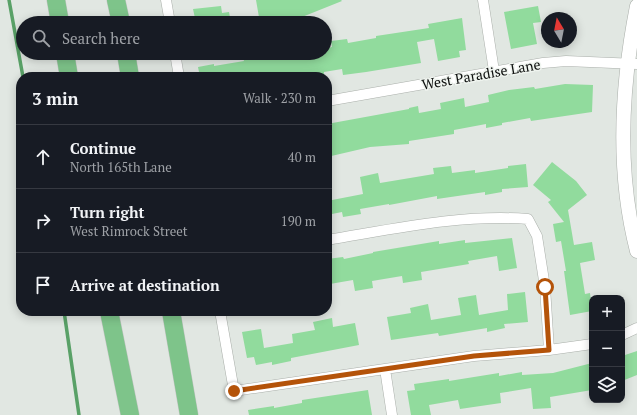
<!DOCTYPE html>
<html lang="en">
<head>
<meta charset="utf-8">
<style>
	body { margin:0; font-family:"PT Serif",serif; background:#242831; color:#f1f3f6 }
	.controls { position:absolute; right:12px; bottom:12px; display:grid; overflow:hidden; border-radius:8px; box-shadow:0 2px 10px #0003 }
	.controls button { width:36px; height:36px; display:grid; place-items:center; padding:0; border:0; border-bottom:1px solid #363941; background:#171b24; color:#f1f3f6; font:20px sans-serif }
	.compass { position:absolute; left:541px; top:12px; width:36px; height:36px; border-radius:50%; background:#171b24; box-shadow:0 2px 10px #0003; rotate:350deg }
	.stop { position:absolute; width:12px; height:12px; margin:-9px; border:3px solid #b45309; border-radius:50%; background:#fff }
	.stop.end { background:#b45309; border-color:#fff; box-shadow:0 1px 4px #0008 }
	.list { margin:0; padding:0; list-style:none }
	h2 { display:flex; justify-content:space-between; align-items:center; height:52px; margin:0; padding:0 16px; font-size:17px }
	h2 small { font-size:13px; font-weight:400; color:#9ea1a6 }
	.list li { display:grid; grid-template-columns:26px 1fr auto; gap:12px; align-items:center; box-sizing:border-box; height:64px; padding:0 16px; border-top:1px solid #363941 }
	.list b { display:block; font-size:15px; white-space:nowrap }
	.list p { margin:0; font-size:13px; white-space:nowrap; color:#9ea1a6 }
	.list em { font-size:13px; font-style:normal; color:#9ea1a6 }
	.icon { flex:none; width:22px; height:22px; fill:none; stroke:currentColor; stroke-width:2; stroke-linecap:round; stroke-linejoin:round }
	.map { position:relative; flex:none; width:637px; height:415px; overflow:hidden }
	.search { position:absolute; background:#171b24; box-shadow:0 2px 10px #0003; left:16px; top:16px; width:316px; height:44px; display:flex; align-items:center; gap:10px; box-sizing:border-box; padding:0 14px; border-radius:22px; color:#9ea1a6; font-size:15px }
	.panel { position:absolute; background:#171b24; box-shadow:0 2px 10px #0003; left:16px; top:72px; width:316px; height:244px; border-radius:16px }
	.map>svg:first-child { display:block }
</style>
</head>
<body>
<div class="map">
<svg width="637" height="415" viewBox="0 0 637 415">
	<rect width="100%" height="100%" fill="#e1e7e2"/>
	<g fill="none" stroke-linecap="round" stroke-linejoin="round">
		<!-- stream -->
		<path stroke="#59a167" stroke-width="3.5" d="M9,0L23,77
			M64,311L79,415"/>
	</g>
	<!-- building -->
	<path fill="#91db9d" d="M256,0H341L342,1L302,17L277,23H260Z
		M221,6L222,13L229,12L231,23H196L193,9Z
		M538,6L541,22L533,23L537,44L511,49L504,12Z
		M462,18L466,50L459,51L460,57L438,61L434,39L417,42L421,63L366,72L343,75L342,69L324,72V77H200L198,67L214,64V66L244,61L243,58L259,55L260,58L287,53H325V48L332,47L331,41L347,39L348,43L376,38V36L429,28L428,24Z
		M565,84L593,85L592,112L531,121L530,118L502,123V125L486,128V124L454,130V134L409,141V144L370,147L327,157V124L409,109V108L418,106L419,113L441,109L440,103L464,98L465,107L489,102L488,95L509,90L534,87L535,89Z
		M552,162L576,181L587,195L568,210L574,245L592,242L595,260L580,263L585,294L590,293L592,311L570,315L564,271H566L561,241L556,242L553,224L564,222L548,202L551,200L533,185Z
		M526,164L528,187L502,189V192L485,195V192L437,199V196L389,205V204L360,209L361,214L343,217L342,212L327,215V201L363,194L360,177L378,173L380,183L434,174L433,168L451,166L452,173L475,170V173L508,168V166Z
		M512,238L517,268L499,271L497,256L468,261L469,264L421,272L422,280L403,283L402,276L372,281L373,288L355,291L353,280L330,284L327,259L343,257L344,259L373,253V252L439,241V244L465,240V243Z
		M525,292L528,322L504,324L505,328L487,332V328L439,336L438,333L391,340L387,317L411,313L410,308L428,304L431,320L461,315L458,298L476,295L479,315L508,310L507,294Z
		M332,318L333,327L355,323L359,345L291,358V361L272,365V362L256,365L254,357L247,358L242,332L261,329L264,348L293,343L292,334L315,330L313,322Z
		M637,351V375L622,381V356Z
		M592,363V390L550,397L551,408L533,409L531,388L500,393L501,403L460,409L458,400L429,405L431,415H411L407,391L415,390L414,384L449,379V381L499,373V376L522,372V375L553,373Z
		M368,390L372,415H249L248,410L274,406V408L302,403V400Z"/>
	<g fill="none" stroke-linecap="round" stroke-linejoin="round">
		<defs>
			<path id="street" d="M166,0L170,23
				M483,0L494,71
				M175,53L179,77
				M327,101L543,63L566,61L637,64
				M327,240C394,229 460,214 528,219L537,236L545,287L549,350
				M220,311L234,391L474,356L549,350L592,344
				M622,335L637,328
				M385,369L392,415"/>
			<path id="secondary" d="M637,6C621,87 616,170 637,251"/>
			<path id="highway" d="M56,0L60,23
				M116,0L121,23
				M65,53L69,77
				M126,53L130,77
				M109,311L130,415
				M171,311L189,415"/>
		</defs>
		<!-- street casing -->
		<use href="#street" stroke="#aaafaa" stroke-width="11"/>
		<!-- secondary casing -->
		<use href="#secondary" stroke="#aaafaa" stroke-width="15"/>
		<!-- highway casing -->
		<use href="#highway" stroke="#c5c5c5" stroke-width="19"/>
		<!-- street -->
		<use href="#street" stroke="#fff" stroke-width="10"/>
		<!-- secondary -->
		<use href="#secondary" stroke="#fff" stroke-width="14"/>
		<!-- highway -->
		<use href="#highway" stroke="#7ec48a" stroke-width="18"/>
	</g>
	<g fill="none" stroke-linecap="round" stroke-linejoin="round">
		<!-- route -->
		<path stroke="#b45309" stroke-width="5" d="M234,391L474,356L549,350L545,287"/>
	</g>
	<g text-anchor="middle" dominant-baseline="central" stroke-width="3" stroke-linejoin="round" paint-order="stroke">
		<!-- street labels -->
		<g font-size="14" fill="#0d0f0e" stroke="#eff4ef">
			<text transform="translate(481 74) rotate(-10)">West Paradise Lane</text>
		</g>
	</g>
</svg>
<div class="controls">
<button>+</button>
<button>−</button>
<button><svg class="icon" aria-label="layers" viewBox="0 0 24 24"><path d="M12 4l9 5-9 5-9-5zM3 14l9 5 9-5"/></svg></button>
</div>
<svg class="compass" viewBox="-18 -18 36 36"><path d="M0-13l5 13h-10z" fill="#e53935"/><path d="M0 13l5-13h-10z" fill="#9ea1a6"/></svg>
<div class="stop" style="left:545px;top:287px"></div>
<div class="stop end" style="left:234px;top:391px"></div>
<div class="search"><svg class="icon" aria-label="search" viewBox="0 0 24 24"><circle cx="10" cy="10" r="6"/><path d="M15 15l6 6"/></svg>Search here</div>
<section class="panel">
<h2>3 min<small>Walk · 230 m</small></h2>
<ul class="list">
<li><svg class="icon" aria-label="ahead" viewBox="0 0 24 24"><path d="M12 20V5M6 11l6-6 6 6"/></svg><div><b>Continue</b><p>North 165th Lane</p></div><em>40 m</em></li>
<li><svg class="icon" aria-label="right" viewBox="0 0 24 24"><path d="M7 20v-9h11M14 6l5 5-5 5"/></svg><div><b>Turn right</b><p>West Rimrock Street</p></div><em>190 m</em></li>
<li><svg class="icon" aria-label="arrive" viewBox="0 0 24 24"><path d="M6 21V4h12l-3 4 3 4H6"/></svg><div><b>Arrive at destination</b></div></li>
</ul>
</section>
</div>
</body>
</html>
